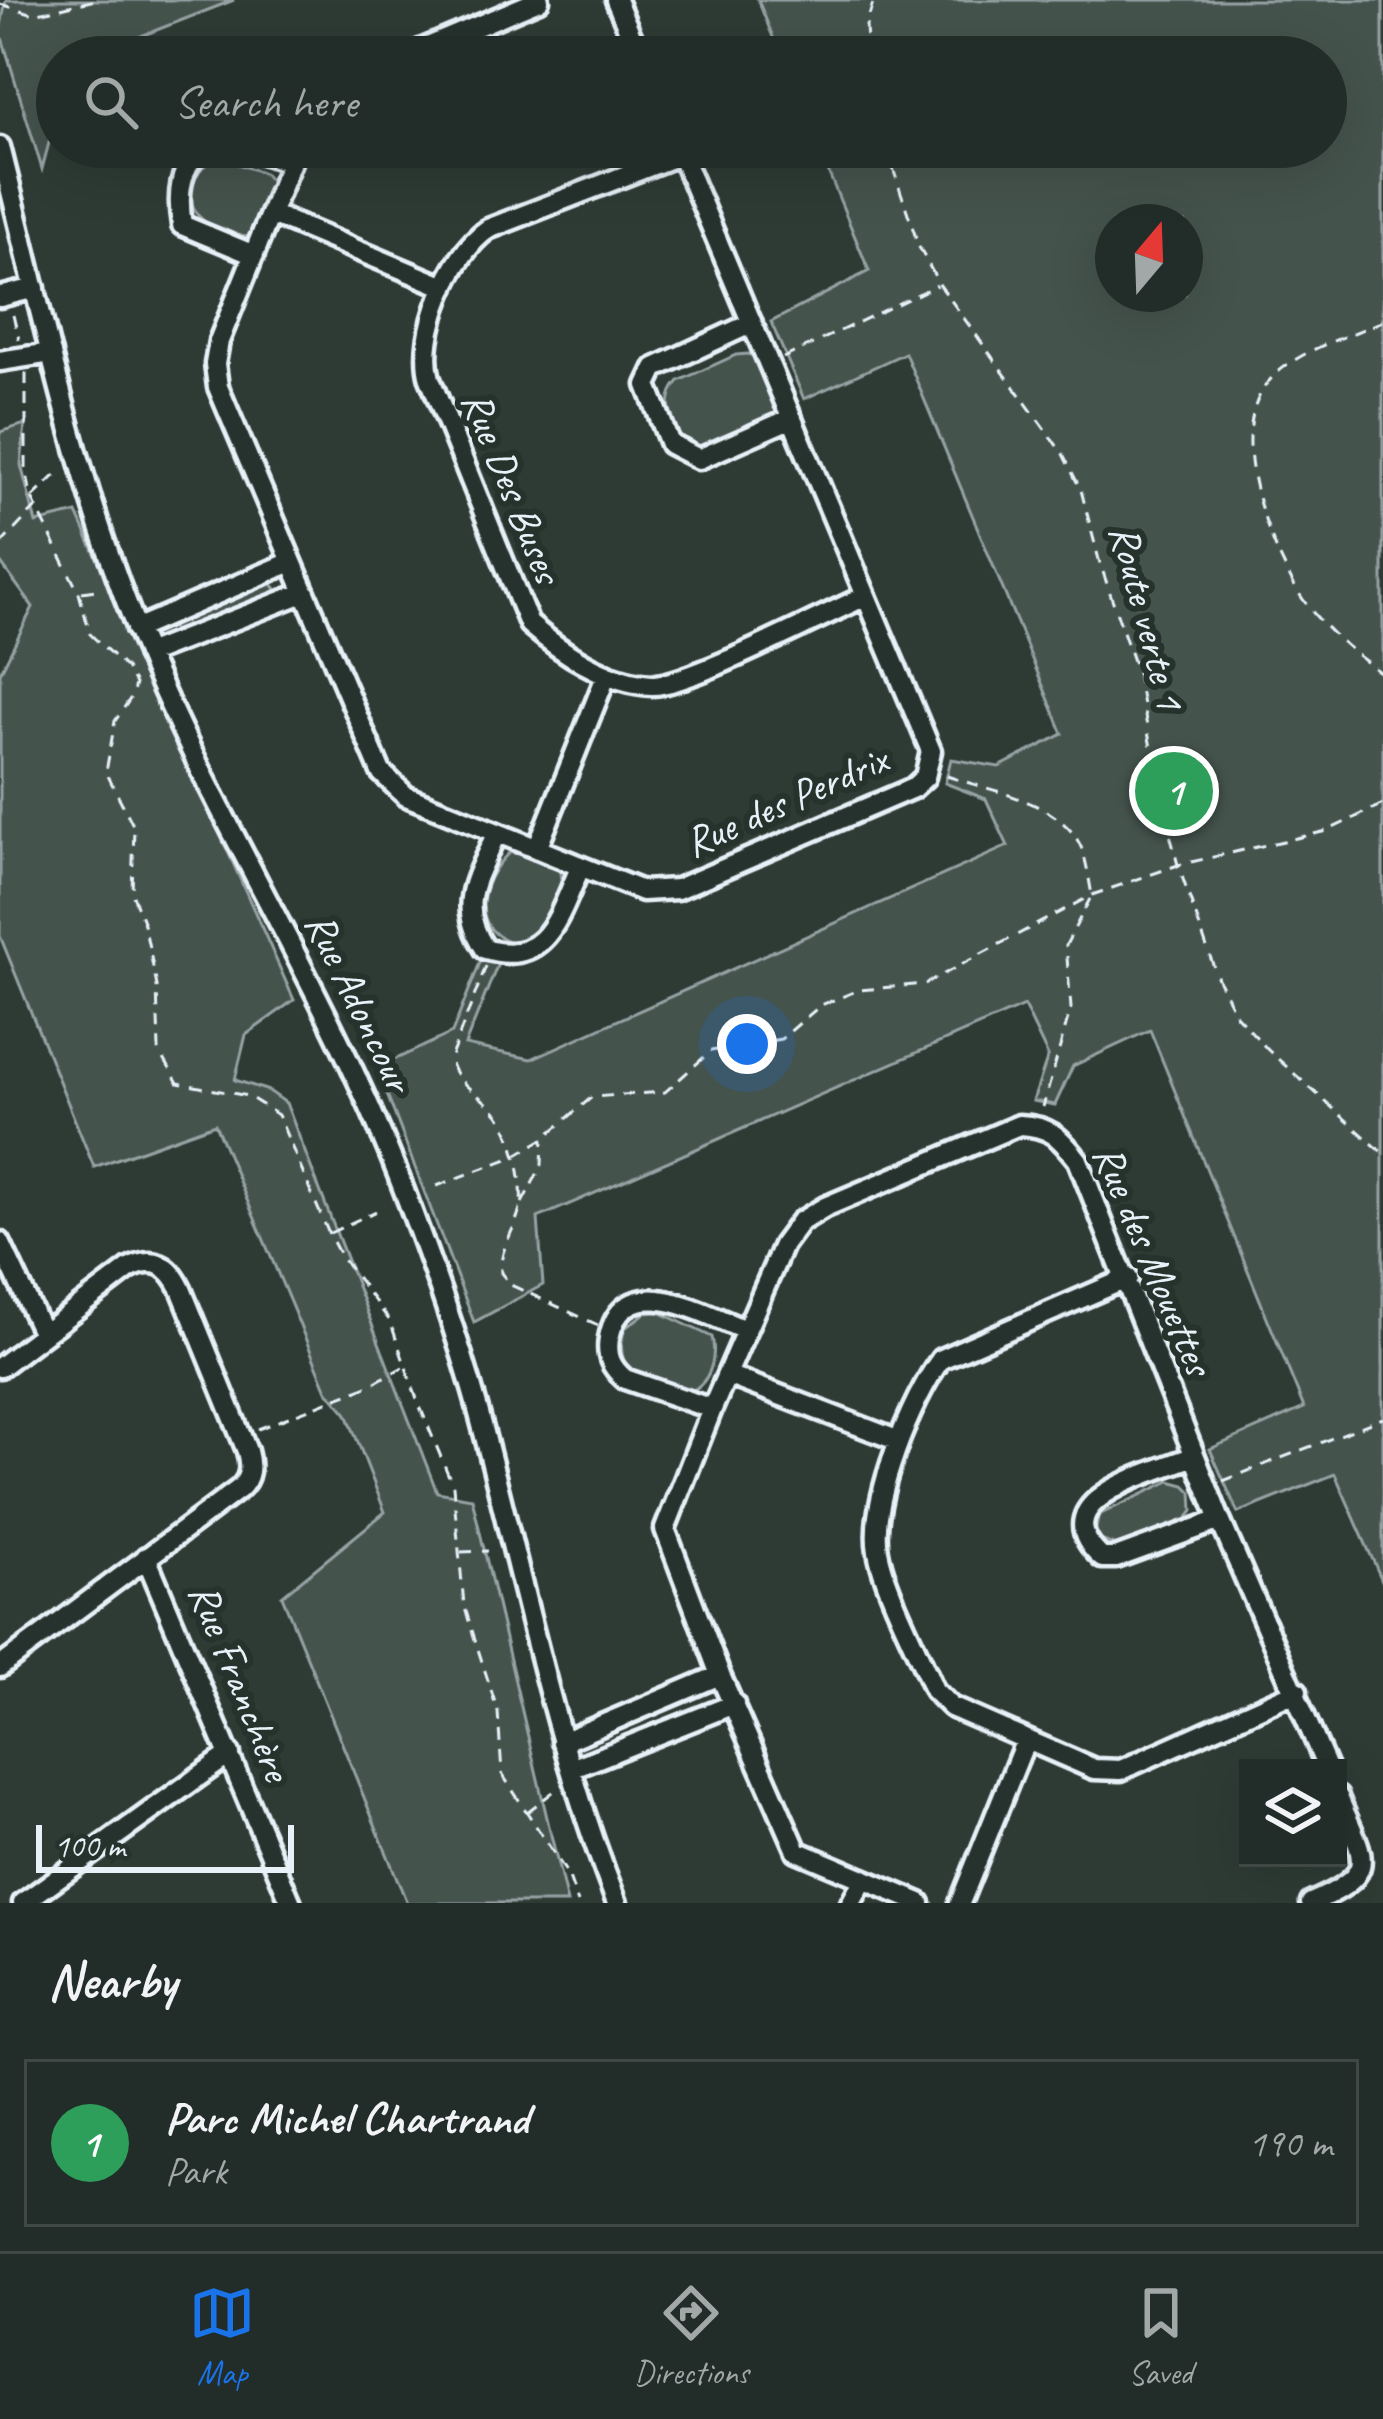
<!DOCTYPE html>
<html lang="en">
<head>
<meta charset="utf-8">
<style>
	body { margin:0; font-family:Caveat,sans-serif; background:#2a3430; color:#f1f3f6 }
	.controls { position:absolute; right:36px; bottom:36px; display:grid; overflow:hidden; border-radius:0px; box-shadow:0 12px 48px #0002 }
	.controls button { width:108px; height:108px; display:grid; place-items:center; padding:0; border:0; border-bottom:3px solid #3f4845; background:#222c28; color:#f1f3f6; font:60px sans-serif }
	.compass { position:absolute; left:1095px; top:204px; width:108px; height:108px; border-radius:50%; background:#222c28; box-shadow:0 12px 48px #0002; rotate:19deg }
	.scale { position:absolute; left:36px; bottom:30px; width:258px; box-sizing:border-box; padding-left:12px; border:6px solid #e8f1f8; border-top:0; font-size:33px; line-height:42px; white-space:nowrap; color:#e8f1f8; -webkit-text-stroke:9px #26332d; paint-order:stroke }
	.you { position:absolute; left:747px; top:1044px; width:42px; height:42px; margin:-30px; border:9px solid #fff; border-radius:50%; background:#1a73e8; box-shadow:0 0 0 18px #1a73e833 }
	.badge { display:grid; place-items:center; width:78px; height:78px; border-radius:50%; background:#1a73e8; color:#fff; font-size:39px; font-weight:700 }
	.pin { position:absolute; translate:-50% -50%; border:6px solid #fff; box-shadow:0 3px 12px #0006 }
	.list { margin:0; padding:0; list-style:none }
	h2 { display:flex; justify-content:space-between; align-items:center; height:156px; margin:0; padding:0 48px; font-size:51px }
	h2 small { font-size:39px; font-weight:400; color:#a2a7a8 }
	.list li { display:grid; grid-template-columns:78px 1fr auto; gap:36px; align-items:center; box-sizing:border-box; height:168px; margin:0 24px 24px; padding:0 24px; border:3px solid #3f4845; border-radius:0px }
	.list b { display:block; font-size:45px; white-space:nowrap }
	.list p { margin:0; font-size:39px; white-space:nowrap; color:#a2a7a8 }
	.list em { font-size:39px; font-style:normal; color:#a2a7a8 }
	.icon { flex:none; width:66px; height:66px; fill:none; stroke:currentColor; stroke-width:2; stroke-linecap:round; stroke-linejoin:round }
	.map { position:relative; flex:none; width:1383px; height:1903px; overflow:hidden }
	.search { position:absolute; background:#222c28; box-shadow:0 12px 48px #0002; left:36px; right:36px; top:36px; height:132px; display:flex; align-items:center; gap:30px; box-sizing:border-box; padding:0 42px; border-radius:66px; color:#a2a7a8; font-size:45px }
	.sheet { height:348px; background:#222c28 }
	nav { display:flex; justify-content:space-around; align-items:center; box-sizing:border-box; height:168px; border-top:3px solid #3f4845; background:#222c28; font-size:33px; color:#a2a7a8 }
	nav a { display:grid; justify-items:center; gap:6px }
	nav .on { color:#1a73e8 }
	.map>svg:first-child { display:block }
</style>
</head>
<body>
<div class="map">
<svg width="1383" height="1903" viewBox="0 0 1383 1903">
	<rect width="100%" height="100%" fill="#2e3b35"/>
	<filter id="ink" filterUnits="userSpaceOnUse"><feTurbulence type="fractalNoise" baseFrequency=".00833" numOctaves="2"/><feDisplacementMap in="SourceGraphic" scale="24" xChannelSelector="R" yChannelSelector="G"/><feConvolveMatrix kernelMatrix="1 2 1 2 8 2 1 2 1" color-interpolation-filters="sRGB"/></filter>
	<g filter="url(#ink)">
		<!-- green -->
		<path fill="#45524e" stroke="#96a2a3" stroke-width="3" fill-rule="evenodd" d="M6,0H234L87,57H57V113L42,169L0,31Z
			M758,0H1383V1583L1335,1474L1238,1513L1210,1449L1304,1408L1150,1030L1073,1066L1055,1105L1033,1101L1048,1056L1024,1006L538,1218L543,1285L474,1322L377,1068L452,1033L483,955L499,961L465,1045L531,1059L1008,846L986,799L945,783L951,759L999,767L1063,734L905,353L804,399L771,322L869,271L818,147H1326V57H781ZM1113,222H1185V294H1113Z
			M223,159L264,173L273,184L261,225L247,237C217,233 181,218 194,182C200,166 207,162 223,159Z
			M748,354L758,358L778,409L774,417L704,448L681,438C672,417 661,401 679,381L736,355Z
			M25,424L21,465L36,523L77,513L294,1000L246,1035L235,1080L269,1091L286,1103L437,1492L472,1498L567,1903H407L282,1596L385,1512L347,1414L327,1390L215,1124L94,1167L0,936V673L33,607L0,562V432Z
			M265,584H272L276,589L273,595L178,633L172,632L173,623Z
			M509,853C574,852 566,881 549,927L518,944C468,933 478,881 509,853Z
			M659,1312L712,1337C717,1358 710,1384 689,1392C651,1380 609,1379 625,1328L645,1313Z
			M1170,1481L1185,1485L1192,1492L1193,1511L1187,1519L1116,1546L1098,1539L1095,1532L1099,1515Z"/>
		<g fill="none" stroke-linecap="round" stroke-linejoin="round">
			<defs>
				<path id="minor" d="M616,0L640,57
					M404,57L539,0
					M0,147C43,317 77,489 146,651C224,836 334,1004 405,1193C431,1263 457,1334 477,1406C522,1573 553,1742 617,1903
					M203,147C179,168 177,195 182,225L254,255
					M243,147L290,162
					M297,147L219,341L215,364L218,387L381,772L406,796L642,891L677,889L913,788L925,777L931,751L678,147
					M681,154L488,229C451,254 417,335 430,379L529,624C561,652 607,683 652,685C685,687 827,613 866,596
					M271,214L445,287
					M0,297L35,288
					M752,323L655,368L647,385L670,444L699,459L792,418
					M0,361L51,353
					M136,629L291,562
					M147,654L303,593
					M496,834C476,880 456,903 485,949C548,968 559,914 580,868
					M537,849L607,674
					M0,1242L43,1334
					M1128,1278L941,1359C912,1398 869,1502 878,1551C884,1588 919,1653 934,1690L951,1707L1094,1769L1121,1770L1297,1691
					M0,1367L129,1269C154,1256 170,1265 181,1289L247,1451C251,1466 251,1478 239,1489L0,1667
					M727,1375L899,1441
					M712,1409L625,1379C611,1367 606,1356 609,1338C623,1266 704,1314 745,1330
					M1194,1456C1154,1473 1038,1499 1102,1558H1116L1220,1520
					M146,1557L291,1903
					M562,1742L720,1675
					M571,1769L734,1704
					M23,1903L230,1754
					M851,1903L864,1879
					M920,1903L797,1851L720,1675L665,1529L712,1409L783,1245L800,1222L825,1207L1019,1125C1050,1126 1060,1137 1078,1160L1220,1520L1327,1768
					M960,1903L1025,1742
					M1311,1903C1383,1872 1363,1859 1338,1797"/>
			</defs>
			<!-- minor casing -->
			<use href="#minor" stroke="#e8f1f8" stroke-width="27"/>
			<!-- path -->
			<path stroke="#e8f1f8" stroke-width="3" stroke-dasharray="12 9" stroke-linecap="butt" d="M0,4L34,14L96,0
				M868,57L866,26L874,0
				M886,147L919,247L939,284L1063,454L1081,490L1099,560L1137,673L1160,796L1178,865L1218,979L1236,1015L1268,1050L1383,1153
				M13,315L19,340
				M1383,321C1347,337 1295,351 1269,381C1225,433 1267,539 1297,590C1317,624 1352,652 1383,674
				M783,358L937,285
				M26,373V468L31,496L79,593L90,634L126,668L135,684L132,696L115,721L106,772L134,827L132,893L144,924L157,986L159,1050L178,1083L248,1096L278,1115L329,1234L341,1257L390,1321L418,1402L453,1486L464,1605L498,1712L502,1774L568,1875L578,1903
				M32,498L56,475
				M0,545L36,507
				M82,592L102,589
				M947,776C990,791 1061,801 1081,847C1087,862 1089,880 1092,895L1066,945L1071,1008L1043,1107
				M486,966L450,1059C455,1088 492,1098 504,1124C515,1145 525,1186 520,1209C514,1232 499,1249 501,1273L511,1285L598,1325
				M437,1186L515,1156L543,1139L592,1097L665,1092L711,1051L781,1039L821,1005L859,990L925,984L1092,895L1178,865L1327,831L1383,804
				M522,1203L542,1165L543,1140
				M330,1233L376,1211
				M258,1429L368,1386L403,1367
				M1223,1481L1383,1418
				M461,1552L488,1551
				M527,1812L557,1789"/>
			<!-- minor -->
			<use href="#minor" stroke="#26332d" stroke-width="18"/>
		</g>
	</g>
	<g text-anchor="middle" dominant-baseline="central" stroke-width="12" stroke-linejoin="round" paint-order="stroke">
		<!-- street labels -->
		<g font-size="42" fill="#e8f1f8" stroke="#26332d">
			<text transform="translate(512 487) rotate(68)">Rue Des Buses</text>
			<text transform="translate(1147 617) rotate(75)">Route verte 1</text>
			<text transform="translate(786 801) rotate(-24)">Rue des Perdrix</text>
			<text transform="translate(359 1002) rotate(64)">Rue Adoncour</text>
			<text transform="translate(1153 1260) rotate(67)">Rue des Mouettes</text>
			<text transform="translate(240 1682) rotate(68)">Rue Franchère</text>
		</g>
	</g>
</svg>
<div class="controls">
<button><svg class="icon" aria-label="layers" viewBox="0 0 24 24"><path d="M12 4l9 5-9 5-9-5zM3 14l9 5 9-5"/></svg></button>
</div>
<svg class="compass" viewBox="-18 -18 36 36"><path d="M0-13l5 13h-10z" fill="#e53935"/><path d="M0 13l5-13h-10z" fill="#a2a7a8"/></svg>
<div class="scale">100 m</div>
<div class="you"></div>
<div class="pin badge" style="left:1174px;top:791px;background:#2e9e5b">1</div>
<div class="search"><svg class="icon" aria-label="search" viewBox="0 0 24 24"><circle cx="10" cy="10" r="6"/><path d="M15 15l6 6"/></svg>Search here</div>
</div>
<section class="sheet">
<h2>Nearby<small></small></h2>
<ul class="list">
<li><span class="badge" style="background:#2e9e5b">1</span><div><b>Parc Michel Chartrand</b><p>Park</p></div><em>190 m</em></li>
</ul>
</section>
<nav>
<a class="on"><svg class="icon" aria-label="map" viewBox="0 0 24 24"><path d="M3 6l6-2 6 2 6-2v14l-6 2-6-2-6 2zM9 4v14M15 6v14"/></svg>Map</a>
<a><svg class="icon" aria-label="directions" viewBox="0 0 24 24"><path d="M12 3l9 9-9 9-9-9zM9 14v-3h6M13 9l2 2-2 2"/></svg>Directions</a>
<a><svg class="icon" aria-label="saved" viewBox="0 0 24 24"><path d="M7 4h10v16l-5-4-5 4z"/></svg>Saved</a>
</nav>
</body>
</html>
